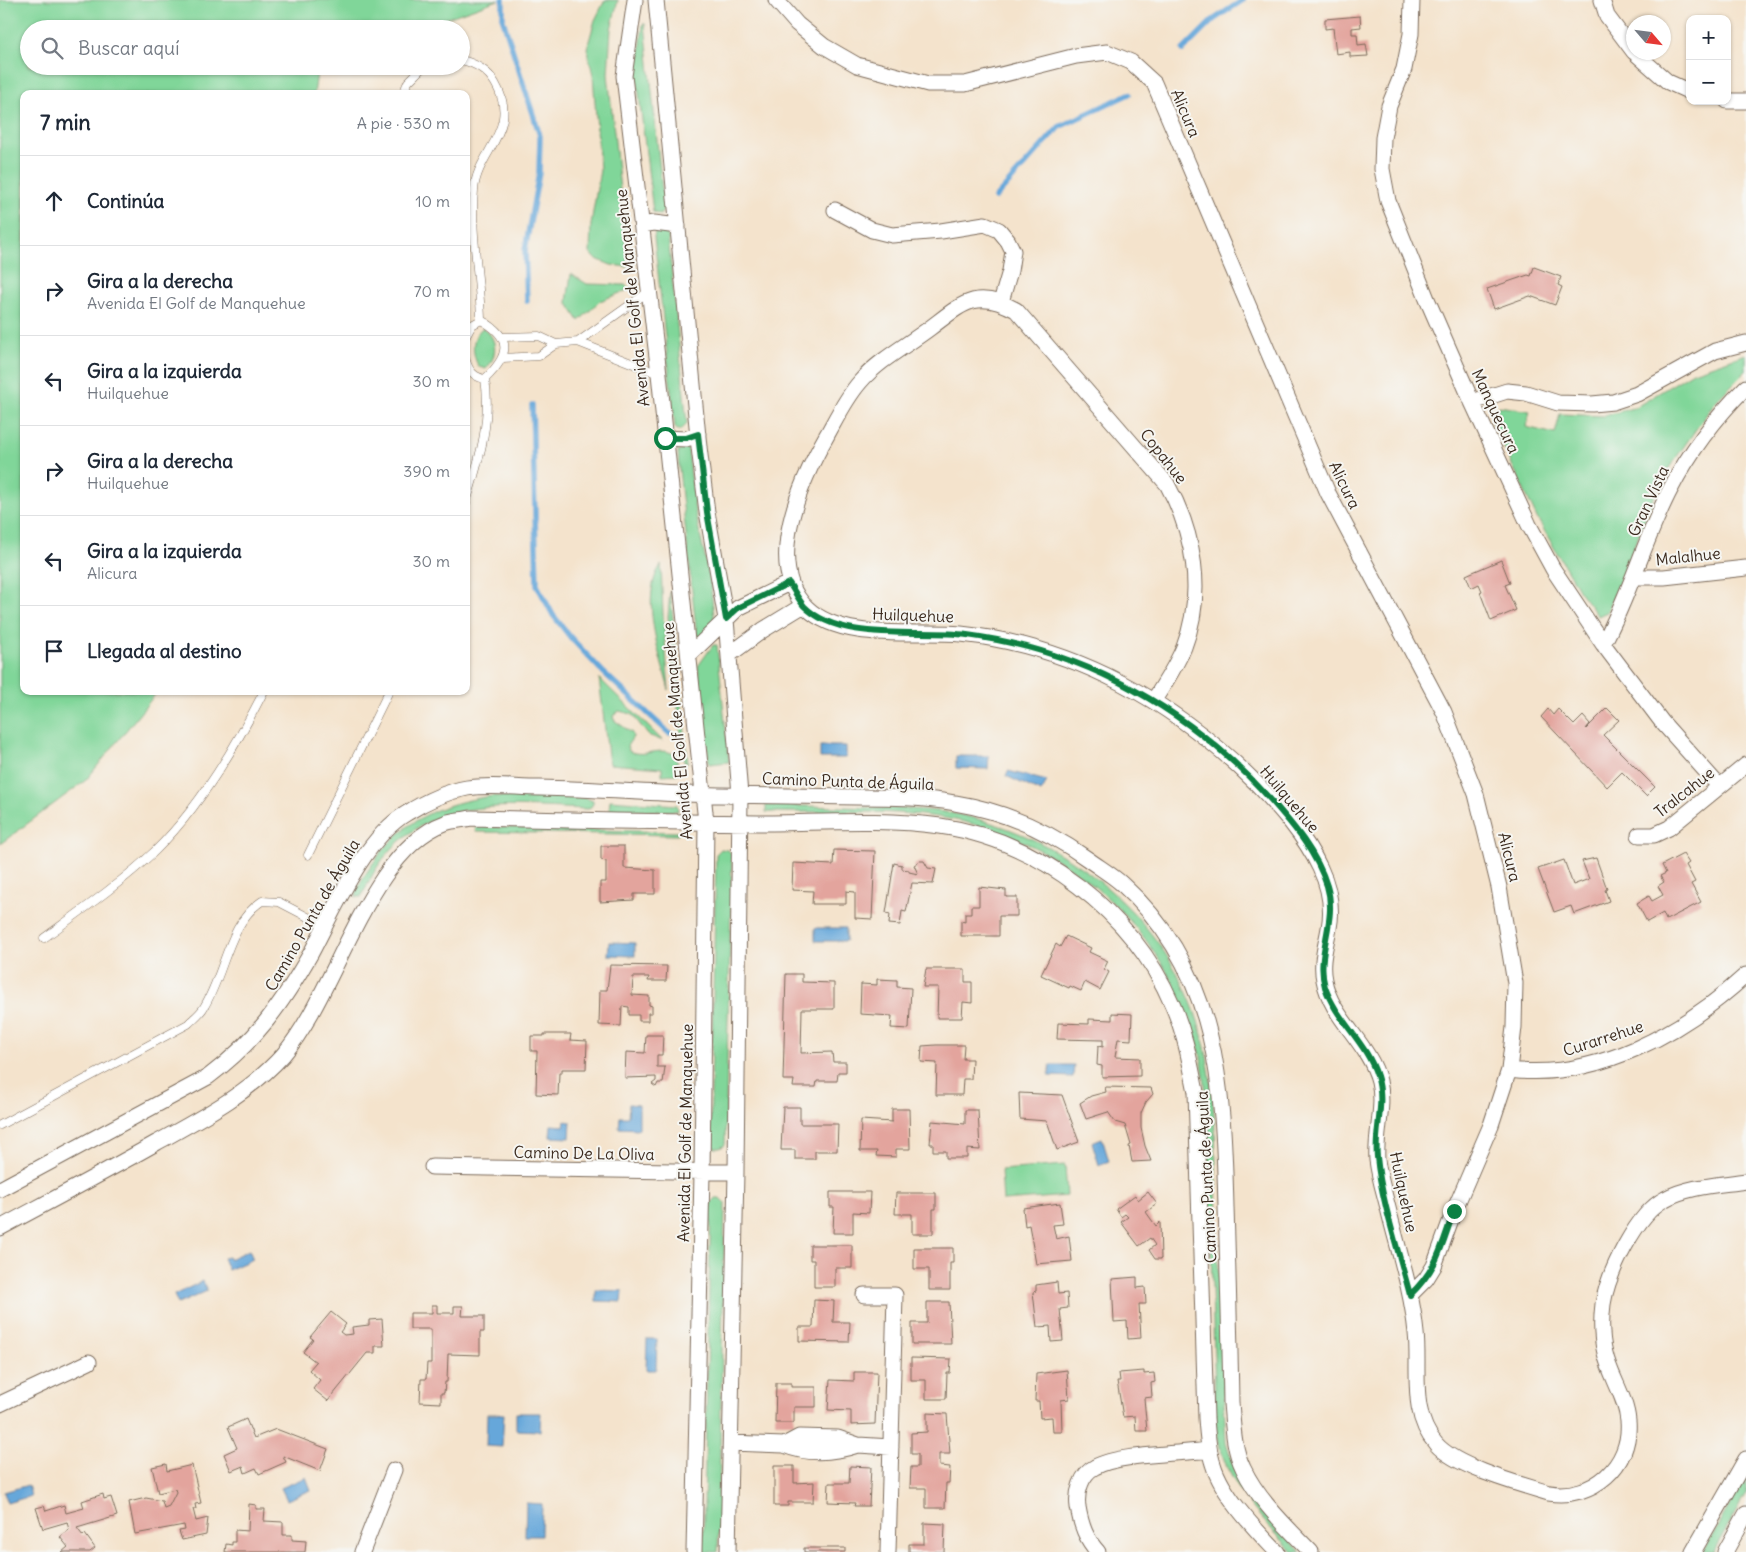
<!DOCTYPE html>
<html lang="es">
<head>
<meta charset="utf-8">
<style>
	body { margin:0; font-family:Delius,sans-serif; background:#f2f2f3; color:#1f2937 }
	.controls { position:absolute; right:15px; top:15px; display:grid; overflow:hidden; border-radius:10px; box-shadow:0 1px 4px #0004 }
	.controls button { width:45px; height:45px; display:grid; place-items:center; padding:0; border:0; border-bottom:1px solid #e0e1e3; background:#fff; color:#1f2937; font:25px sans-serif }
	.compass { position:absolute; left:1626px; top:15px; width:45px; height:45px; border-radius:50%; background:#fff; box-shadow:0 1px 4px #0004; rotate:118deg }
	.stop { position:absolute; width:15px; height:15px; margin:-11px; border:4px solid #0b8043; border-radius:50%; background:#fff }
	.stop.end { background:#0b8043; border-color:#fff; box-shadow:0 1px 5px #0008 }
	.list { margin:0; padding:0; list-style:none }
	h2 { display:flex; justify-content:space-between; align-items:center; height:65px; margin:0; padding:0 20px; font-size:21px }
	h2 small { font-size:16px; font-weight:400; color:#747a83 }
	.list li { display:grid; grid-template-columns:32px 1fr auto; gap:15px; align-items:center; box-sizing:border-box; height:90px; padding:0 20px; border-top:1px solid #e0e1e3 }
	.list b { display:block; font-size:19px; white-space:nowrap }
	.list p { margin:0; font-size:16px; white-space:nowrap; color:#747a83 }
	.list em { font-size:16px; font-style:normal; color:#747a83 }
	.icon { flex:none; width:28px; height:28px; fill:none; stroke:currentColor; stroke-width:2; stroke-linecap:round; stroke-linejoin:round }
	.map { position:relative; flex:none; width:1746px; height:1552px; overflow:hidden }
	.search { position:absolute; background:#fff; box-shadow:0 1px 4px #0004; left:20px; top:20px; width:450px; height:55px; display:flex; align-items:center; gap:12px; box-sizing:border-box; padding:0 18px; border-radius:28px; color:#747a83; font-size:19px }
	.panel { position:absolute; background:#fff; box-shadow:0 1px 4px #0004; left:20px; top:90px; width:450px; height:605px; border-radius:10px }
	.map>svg:first-child { display:block }
</style>
</head>
<body>
<div class="map">
<svg width="1746" height="1552" viewBox="0 0 1746 1552">
	<rect width="100%" height="100%" fill="#f6f6f2"/>
	<filter id="ink" filterUnits="userSpaceOnUse"><feTurbulence type="fractalNoise" baseFrequency=".02" numOctaves="2"/><feDisplacementMap in="SourceGraphic" scale="10" xChannelSelector="R" yChannelSelector="G"/><feConvolveMatrix kernelMatrix="1 2 1 2 8 2 1 2 1" color-interpolation-filters="sRGB"/></filter>
	<filter id="wash" filterUnits="userSpaceOnUse"><feTurbulence type="fractalNoise" baseFrequency=".0096" numOctaves="4" result="noise"/><feDisplacementMap in="SourceGraphic" scale="20" xChannelSelector="R" yChannelSelector="G"/><feGaussianBlur stdDeviation="1.12" result="paint"/><feColorMatrix in="noise" values="0 0 0 0 0 0 0 0 0 0 0 0 0 0 0 0 0 1.4 0 .05"/><feComposite in="paint" operator="in"/></filter>
	<g filter="url(#wash)">
		<rect width="100%" height="100%" fill="#f4e3cc"/>
		<!-- green -->
		<path fill="#80d699" stroke="#5e805c" d="M0,0H498L416,29H29V66H318L314,94H24V691H158L86,780L0,844Z
			M605,0H618L611,29L608,74L628,267L611,265L594,258L590,253L591,224L600,170L593,75L587,48L595,20Z
			M643,24H645L664,209L660,215L653,212L637,78Z
			M663,229L668,236L687,424L681,430H677L675,427L654,237L655,232Z
			M571,274L587,284L625,285L630,289L600,301L579,321L567,302Z
			M483,328C498,338 498,356 486,369L479,367C472,356 470,336 483,328Z
			M1746,354V371L1715,402L1662,478L1607,612L1598,616L1579,591L1537,518L1493,424V414L1499,406L1530,411L1526,427L1555,434L1560,414L1604,416L1636,407L1693,372Z
			M684,447L688,449L695,511L710,581L715,624L699,638L697,637L679,469L678,452Z
			M661,565L663,614L669,690C660,656 639,596 661,565Z
			M670,591L688,762H684L668,617Z
			M713,645H717L729,762L709,764L698,666Z
			M599,678L663,741L648,735L632,714L619,711L613,716L614,720L632,733L633,737L627,746L629,751C645,759 660,744 677,756V774L662,775V768L609,764Z
			M492,796L585,798L593,801V804L589,809C511,807 429,792 378,866C371,876 367,887 361,897H356C356,887 365,875 371,866C402,820 438,804 492,796Z
			M610,800L677,805L678,811L609,810Z
			M766,805C804,806 842,807 880,808C907,809 935,809 961,815C1080,840 1185,935 1207,1057C1218,1112 1215,1168 1217,1224C1219,1296 1222,1370 1226,1442C1241,1492 1266,1515 1301,1552H1293C1257,1513 1225,1485 1216,1429L1207,1105C1205,1084 1203,1062 1197,1041C1163,929 1071,843 955,820C895,808 827,813 766,812Z
			M485,827L678,832V835L476,832L475,828Z
			M721,849L728,850L732,854L725,1145L720,1148H715L710,1144L716,854Z
			M1065,1165L1067,1196L1003,1201L1001,1170Z
			M715,1198H720L725,1203L718,1552H703L711,1203Z
			M1746,1476V1494L1713,1552H1703Z"/>
		<!-- water -->
		<path fill="#66a7da" stroke="#50687c" d="M820,746H846V758H820Z
			M956,756H989L988,769L956,768Z
			M1008,771L1047,781L1041,792L1006,776Z
			M815,928H846V941H815Z
			M609,942L635,943V956L608,955Z
			M1050,1065H1074L1073,1077L1049,1076Z
			M629,1104L639,1105V1129L619,1128L620,1117H628Z
			M565,1121L571,1122L570,1138L550,1137L551,1125L564,1126Z
			M1102,1138L1109,1161L1099,1165L1092,1142Z
			M249,1250L253,1259L228,1270L223,1258L228,1257L229,1259Z
			M203,1281L207,1291L178,1304L174,1295Z
			M596,1290L623,1291L622,1302L596,1301Z
			M647,1339H657L656,1370H646Z
			M516,1413H541L540,1431L516,1430Z
			M487,1414H504L502,1447L486,1446Z
			M306,1477L311,1490L287,1500L281,1488Z
			M28,1485L31,1496L7,1503L4,1492Z
			M526,1503L542,1504L541,1536H525Z"/>
		<g fill="none" stroke-linecap="round" stroke-linejoin="round">
			<!-- stream -->
			<path stroke="#66a7da" stroke-width="5.5" d="M503,0V20L540,136L539,173L525,250L527,301
				M1183,50L1213,20L1243,0
				M995,198L1059,127L1129,94
				M532,405L537,585L553,615L571,638L602,671L669,733"/>
		</g>
		<g id="blocks">
			<!-- building -->
			<path fill="#e3a49d" d="M1360,16L1361,27L1352,28V34H1357L1358,45L1366,44L1368,56L1350,57V52L1336,54L1333,28L1325,29V19Z
				M1534,267L1561,277L1558,285L1562,287L1555,305L1530,296L1494,309L1487,289L1528,275L1531,276Z
				M1501,560L1510,583L1505,585L1516,610L1491,621L1480,592L1482,591L1479,584L1471,588L1466,575Z
				M1607,708L1619,720L1603,735L1655,787L1646,796L1622,772L1607,787L1541,717L1548,709L1553,715L1558,709L1574,725L1583,716L1590,724L1586,729Z
				M601,846H624V868L655,870V894H634V900L600,902V882H606V861L601,860Z
				M834,850L875,851L872,919L855,918V892L846,891V904H812L813,891L792,890L793,863L833,865Z
				M1683,854L1689,863L1686,865L1695,882L1691,884L1701,902L1666,920L1663,913L1647,922L1637,903L1649,896L1652,901L1663,895L1658,886L1664,882L1660,876L1666,873L1662,865Z
				M1596,858L1607,889L1605,890L1609,901L1574,914L1571,906L1554,912L1538,869L1564,860L1573,885L1589,879L1582,861Z
				M920,861H924L928,868L936,869L933,884L912,883L906,912L902,911L900,925L889,924L890,914L886,913L894,863L902,865V869L909,870V872L918,874L914,865Z
				M979,887L1006,890V897H1017V916H999V936H961V921L965,922V914H971V906H979Z
				M1066,936L1091,948L1089,952L1108,961L1104,969L1109,972L1100,990L1085,982L1081,991L1070,986L1069,988L1041,975L1056,944L1060,947Z
				M610,965L667,966L666,981H648L649,977H633L632,995L649,996V1005L652,1006V1013H648V1021H639V1015H629V1007L622,1006L621,1026L599,1025L600,990H607Z
				M926,969H965V982H972V1003L963,1002L962,1018H937L938,987H923Z
				M786,974H802V982L834,983V1009H802L801,1053L832,1052L833,1062H846V1072H838L837,1081H817L816,1087H793L794,1080H783Z
				M877,979L897,980V987L911,988L909,1029L891,1028L892,1016L860,1014L861,984L877,985Z
				M1112,1013L1132,1014L1131,1040L1118,1039L1115,1057L1140,1058V1076L1102,1077V1066L1097,1065L1098,1046L1103,1047V1040L1057,1039L1058,1023L1089,1024V1019L1112,1020Z
				M544,1034H571L570,1040L587,1041L586,1069H562V1073H559L558,1095L536,1094L537,1051H531V1036H544Z
				M646,1035H663L662,1055H657V1067H665L663,1083H658L656,1087L652,1084L656,1081V1077L625,1078L626,1052L645,1053Z
				M936,1045H964L963,1059H972L971,1079H963L962,1095H936L937,1063L921,1062L922,1046Z
				M1105,1087L1151,1088L1153,1094L1146,1102L1141,1113V1128L1145,1146L1151,1161L1132,1162L1129,1146L1131,1145L1125,1125L1115,1122L1108,1112L1086,1119L1080,1103L1091,1096L1106,1092Z
				M1019,1093L1062,1095L1079,1142L1057,1150L1047,1121L1020,1119Z
				M783,1107H800V1124H838L837,1151H815V1159H795V1150H781Z
				M892,1109H909L910,1149H896V1157L876,1156L877,1151H860L861,1120L892,1122Z
				M965,1110H978L980,1150L967,1149V1158H946V1151H933V1144H930L932,1121L965,1124Z
				M830,1192H870L869,1213L853,1212V1233H833L834,1207H830Z
				M1148,1192L1157,1204L1146,1212L1156,1226L1160,1222L1161,1259H1155L1149,1250L1155,1245L1150,1238L1139,1246L1121,1222L1128,1217L1125,1214L1121,1217L1116,1209L1135,1195L1138,1200Z
				M896,1193H936V1209H933V1234H912V1214H895Z
				M1060,1203L1063,1224L1053,1225L1056,1239L1069,1236L1072,1261L1036,1264L1029,1225L1025,1226L1023,1208Z
				M810,1245H852V1268H835V1287H814V1260H810Z
				M914,1248H953V1263H950V1290H929V1269H914Z
				M1137,1277V1288L1145,1287L1146,1304H1139L1141,1338L1128,1339L1127,1321L1114,1322L1112,1279Z
				M1057,1282L1058,1294L1067,1293L1068,1308L1060,1309L1063,1341L1051,1342L1050,1326L1037,1327L1033,1292L1036,1291V1285Z
				M814,1300L834,1301L833,1322H850L849,1342L799,1341V1327H813Z
				M927,1302H949L951,1344H912V1323H927Z
				M432,1305H437V1313H454V1306H463L462,1316H484V1332H480V1355L448,1354L447,1382H445L444,1393H441V1403L420,1402L421,1379H426L427,1363H431V1329H410V1313H432Z
				M331,1312L346,1324L340,1332L344,1335L353,1334L352,1327L369,1325V1320L382,1319L384,1346H375V1353H367L328,1401L313,1389L320,1380L309,1370L316,1362L303,1352L313,1339L310,1337Z
				M911,1358L951,1359L950,1373H947L946,1399H926V1380H911Z
				M1067,1370L1069,1399L1061,1400L1062,1432H1053L1052,1417L1040,1418L1039,1401H1035L1036,1374Z
				M1144,1371V1374L1154,1373L1155,1382L1151,1383L1152,1397L1144,1398L1147,1431H1136L1135,1416L1123,1417L1117,1381H1120L1119,1373Z
				M854,1372H877L875,1424L851,1425V1411L828,1410L830,1380L854,1381Z
				M776,1383H791V1387H816V1407H794V1423H775Z
				M927,1413L947,1414L950,1454H939V1466L950,1467L949,1483H946L945,1508H926V1488H910L911,1467H918V1454H911V1433L927,1432Z
				M246,1419L254,1438L276,1429L328,1449L320,1471L283,1456L286,1462L259,1474L256,1468L245,1473L243,1466L231,1471L224,1454L237,1448L228,1427Z
				M166,1464L167,1471L192,1465L201,1503L195,1504L196,1509H193L196,1521L208,1518L206,1535L182,1540L179,1531L185,1530L184,1525L135,1534L129,1502L146,1498L162,1501L164,1508L169,1506L176,1492L175,1489L158,1493L152,1467Z
				M774,1466H794V1483L814,1482L813,1502H788V1506H774Z
				M850,1466L871,1467L869,1506H854L855,1503L828,1502L829,1483H849Z
				M103,1494L104,1499L111,1497L117,1516L77,1528L83,1536L85,1534L95,1548L90,1552H62L68,1547L60,1537L69,1530L67,1522L43,1529L36,1508L44,1506L46,1511L64,1505L66,1513L84,1508L82,1501Z
				M249,1504L256,1505V1509H265L264,1521L283,1522V1535H292V1540L306,1541L305,1552H225L226,1544L232,1545V1542H235V1530L248,1531Z
				M924,1523L945,1524L944,1552H909V1544H924Z
				M804,1548H845V1552H804Z"/>
		</g>
	</g>
	<g filter="url(#ink)">
		<use href="#blocks" fill-opacity="0" stroke="#7c6b5b" stroke-width="1"/>
		<g fill="none" stroke-linecap="round" stroke-linejoin="round">
			<defs>
				<path id="service" d="M461,60C475,63 488,71 495,83C522,129 477,151 474,190C470,233 480,277 481,320
					M403,94L408,82L424,66
					M466,336L472,325L481,320C514,338 509,356 485,379C474,377 469,371 466,361
					M503,337L539,336L556,344
					M578,342L659,374
					M503,358L539,356L556,344L578,342L648,292
					M466,503C478,463 492,421 485,379
					M308,855L389,691
					M44,938C81,911 121,883 155,851C199,808 236,746 264,691
					M0,1125L188,1024C194,1018 201,1013 204,1007C225,973 228,923 262,901L279,902L325,926"/>
				<path id="minor" d="M635,0L624,76L659,374L706,822L702,1173L694,1552
					M656,0L699,447L707,512L726,619L740,795L736,1172L728,1552
					M776,0L797,24L824,46L857,65L928,84H965L1076,56L1107,52L1131,62L1154,83L1328,493L1444,712L1476,794L1499,887L1515,983L1514,1027L1509,1070L1491,1125L1454,1211L1434,1266L1426,1279L1410,1295
					M1412,0L1411,34L1404,69L1389,106L1383,138L1382,169L1388,201L1427,299L1472,402L1529,525L1553,569L1603,644L1662,722L1719,786
					M1602,0L1607,16L1634,52
					M1634,52L1668,82L1690,92
					M1727,101H1746
					M835,210L872,230L892,235L941,231L985,224L999,230L1008,241L1013,251L1010,271L1001,302
					M642,225L654,223L678,226
					M1472,402L1507,391L1526,393L1558,403L1592,404L1613,402L1637,394L1715,351L1746,343
					M665,438L686,439L698,434
					M1634,577H1664L1746,568
					M1603,644C1630,595 1644,540 1670,490C1690,451 1715,418 1746,387
					M689,655L738,608L789,583
					M729,655L763,630L804,605
					M1154,700C1165,683 1176,666 1184,647C1205,593 1194,533 1167,484L1016,310C976,288 962,304 930,328C906,346 879,360 860,382C846,398 837,417 827,435C802,479 762,565 807,608C842,642 915,630 961,634C1075,646 1176,703 1256,783C1280,808 1305,836 1320,868C1329,887 1333,907 1329,928C1326,946 1320,962 1324,980C1331,1018 1369,1043 1379,1081C1385,1107 1375,1133 1377,1160C1379,1177 1385,1195 1389,1212C1399,1252 1412,1292 1416,1333C1420,1370 1409,1413 1436,1444C1456,1467 1519,1484 1549,1493C1592,1500 1632,1466 1628,1421C1626,1397 1610,1376 1605,1353C1601,1337 1601,1320 1603,1304C1608,1273 1637,1213 1665,1199C1688,1186 1720,1185 1746,1181
					M1639,835H1654L1669,828L1746,765
					M1509,1070C1597,1081 1684,1032 1746,975
					M432,1167L736,1172
					M0,1189L208,1077C256,1041 282,1004 311,953C334,910 364,838 407,813C426,801 445,792 467,788C490,784 516,788 540,788C600,789 659,794 719,795C765,796 812,796 858,797C890,797 923,797 955,803C1004,811 1049,831 1089,860C1100,868 1112,875 1122,884C1219,971 1223,1087 1226,1207C1228,1272 1230,1338 1231,1403C1233,1424 1233,1448 1243,1468C1258,1500 1286,1526 1311,1552
					M0,1228C52,1200 105,1172 156,1143C201,1118 248,1094 283,1055C336,994 368,851 445,823C453,820 463,820 471,818C567,820 662,822 758,823C818,823 881,818 940,826C1039,840 1133,913 1172,1004C1185,1033 1190,1062 1196,1092L1206,1418C1207,1433 1208,1449 1213,1464C1222,1495 1255,1529 1277,1552
					M864,1295H895L888,1552
					M0,1404L89,1362
					M731,1443L784,1445
					M858,1445C834,1453 808,1455 784,1445L799,1437L838,1438L858,1445L891,1447
					M362,1552L394,1470
					M1098,1552C1086,1539 1081,1525 1078,1507C1076,1493 1081,1474 1095,1467C1118,1454 1180,1454 1209,1450
					M1693,1552L1746,1459
					M1725,1552L1746,1514"/>
			</defs>
			<!-- service casing -->
			<use href="#service" stroke="#7c6b5b" stroke-width="9"/>
			<!-- minor casing -->
			<use href="#minor" stroke="#7c6b5b" stroke-width="17"/>
			<!-- service -->
			<use href="#service" stroke="#fff" stroke-width="8"/>
			<!-- minor -->
			<use href="#minor" stroke="#fff" stroke-width="15"/>
		</g>
	</g>
	<g fill="none" stroke-linecap="round" stroke-linejoin="round" filter="url(#ink)">
		<!-- route -->
		<path stroke="#0b8043" stroke-width="6" d="M665,438H686L698,434L707,512L726,619L738,608L789,583C794,590 798,599 804,606C840,643 919,629 967,635C1086,651 1191,710 1271,800C1293,825 1317,853 1327,886C1338,921 1315,953 1325,987C1336,1020 1367,1043 1377,1076C1386,1103 1374,1130 1377,1157C1381,1200 1399,1252 1410,1295C1438,1268 1441,1247 1454,1211"/>
	</g>
	<g text-anchor="middle" dominant-baseline="central" stroke-width="4" stroke-linejoin="round" paint-order="stroke">
		<!-- street labels -->
		<g font-size="16" fill="#3b2a1e" stroke="#f6f6f2">
			<text transform="translate(1186 113) rotate(67)">Alicura</text>
			<text transform="translate(632 298) rotate(-96)">Avenida El Golf de Manquehue</text>
			<text transform="translate(1496 411) rotate(65)">Manquecura</text>
			<text transform="translate(1164 456) rotate(52)">Copahue</text>
			<text transform="translate(1345 485) rotate(64)">Alicura</text>
			<text transform="translate(1648 501) rotate(-65)">Gran Vista</text>
			<text transform="translate(1688 556) rotate(-6)">Malalhue</text>
			<text transform="translate(913 615) rotate(2)">Huilquehue</text>
			<text transform="translate(677 731) rotate(-95)">Avenida El Golf de Manquehue</text>
			<text transform="translate(848 781) rotate(2)">Camino Punta de Águila</text>
			<text transform="translate(1684 792) rotate(-38)">Tralcahue</text>
			<text transform="translate(1290 799) rotate(50)">Huilquehue</text>
			<text transform="translate(1510 857) rotate(76)">Alicura</text>
			<text transform="translate(312 915) rotate(-60)">Camino Punta de Águila</text>
			<text transform="translate(1603 1038) rotate(-18)">Curarrehue</text>
			<text transform="translate(685 1133) rotate(-89)">Avenida El Golf de Manquehue</text>
			<text transform="translate(584 1153) rotate(1)">Camino De La Oliva</text>
			<text transform="translate(1206 1177) rotate(-93)">Camino Punta de Águila</text>
			<text transform="translate(1404 1192) rotate(78)">Huilquehue</text>
		</g>
	</g>
</svg>
<div class="controls">
<button>+</button>
<button>−</button>
</div>
<svg class="compass" viewBox="-18 -18 36 36"><path d="M0-13l5 13h-10z" fill="#e53935"/><path d="M0 13l5-13h-10z" fill="#747a83"/></svg>
<div class="stop" style="left:665px;top:438px"></div>
<div class="stop end" style="left:1454px;top:1211px"></div>
<div class="search"><svg class="icon" aria-label="search" viewBox="0 0 24 24"><circle cx="10" cy="10" r="6"/><path d="M15 15l6 6"/></svg>Buscar aquí</div>
<section class="panel">
<h2>7 min<small>A pie · 530 m</small></h2>
<ul class="list">
<li><svg class="icon" aria-label="ahead" viewBox="0 0 24 24"><path d="M12 20V5M6 11l6-6 6 6"/></svg><div><b>Continúa</b></div><em>10 m</em></li>
<li><svg class="icon" aria-label="right" viewBox="0 0 24 24"><path d="M7 20v-9h11M14 6l5 5-5 5"/></svg><div><b>Gira a la derecha</b><p>Avenida El Golf de Manquehue</p></div><em>70 m</em></li>
<li><svg class="icon" aria-label="left" viewBox="0 0 24 24"><path d="M17 20v-9H6M10 6l-5 5 5 5"/></svg><div><b>Gira a la izquierda</b><p>Huilquehue</p></div><em>30 m</em></li>
<li><svg class="icon" aria-label="right" viewBox="0 0 24 24"><path d="M7 20v-9h11M14 6l5 5-5 5"/></svg><div><b>Gira a la derecha</b><p>Huilquehue</p></div><em>390 m</em></li>
<li><svg class="icon" aria-label="left" viewBox="0 0 24 24"><path d="M17 20v-9H6M10 6l-5 5 5 5"/></svg><div><b>Gira a la izquierda</b><p>Alicura</p></div><em>30 m</em></li>
<li><svg class="icon" aria-label="arrive" viewBox="0 0 24 24"><path d="M6 21V4h12l-3 4 3 4H6"/></svg><div><b>Llegada al destino</b></div></li>
</ul>
</section>
</div>
</body>
</html>
